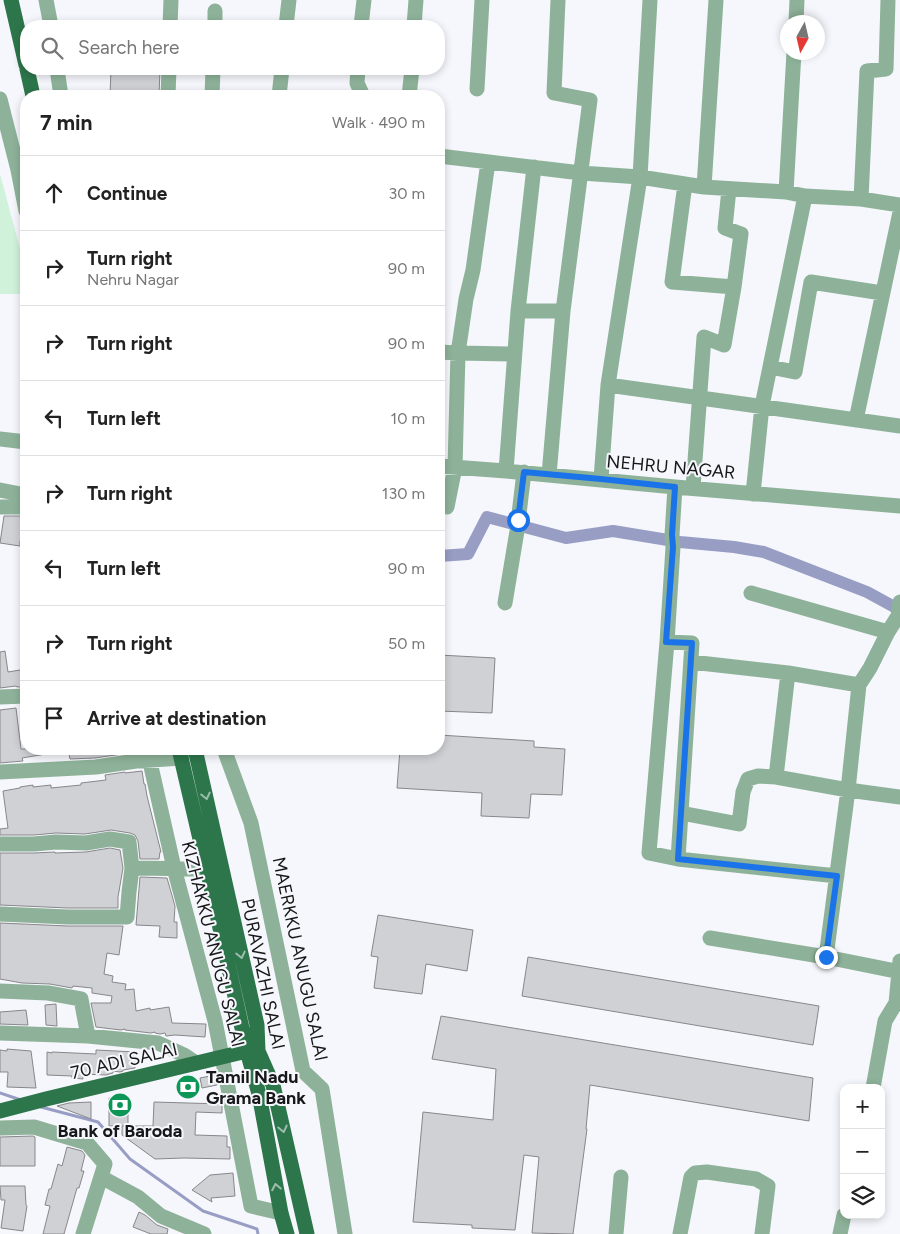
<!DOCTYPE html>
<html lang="en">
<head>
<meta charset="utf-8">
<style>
	body { margin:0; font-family:Figtree,sans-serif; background:#f6f6f6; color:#222 }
	.controls { position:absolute; right:15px; bottom:15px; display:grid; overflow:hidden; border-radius:10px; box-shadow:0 2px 8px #0003 }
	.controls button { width:45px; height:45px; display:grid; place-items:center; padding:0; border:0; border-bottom:1px solid #e0e0e0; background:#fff; color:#222; font:25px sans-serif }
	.compass { position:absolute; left:780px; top:15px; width:45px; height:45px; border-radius:50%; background:#fff; box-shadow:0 2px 8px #0003; rotate:188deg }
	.stop { position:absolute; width:15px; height:15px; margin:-11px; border:4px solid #1a73e8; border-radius:50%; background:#fff }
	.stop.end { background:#1a73e8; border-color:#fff; box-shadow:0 1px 5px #0008 }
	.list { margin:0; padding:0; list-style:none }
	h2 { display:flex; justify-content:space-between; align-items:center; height:65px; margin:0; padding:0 20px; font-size:21px }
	h2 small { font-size:16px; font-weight:400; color:#767676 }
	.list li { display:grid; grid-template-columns:32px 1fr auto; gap:15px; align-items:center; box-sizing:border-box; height:75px; padding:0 20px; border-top:1px solid #e0e0e0 }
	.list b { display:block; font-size:19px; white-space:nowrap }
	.list p { margin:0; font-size:16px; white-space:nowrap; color:#767676 }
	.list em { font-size:16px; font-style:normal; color:#767676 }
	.icon { flex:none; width:28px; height:28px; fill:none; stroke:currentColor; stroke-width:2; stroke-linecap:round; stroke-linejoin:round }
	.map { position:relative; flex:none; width:900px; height:1234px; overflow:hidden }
	.search { position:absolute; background:#fff; box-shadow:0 2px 8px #0003; left:20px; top:20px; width:425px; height:55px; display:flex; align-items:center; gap:12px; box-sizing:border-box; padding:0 18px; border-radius:20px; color:#767676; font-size:19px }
	.panel { position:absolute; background:#fff; box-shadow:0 2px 8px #0003; left:20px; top:90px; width:425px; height:665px; border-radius:20px }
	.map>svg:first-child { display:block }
</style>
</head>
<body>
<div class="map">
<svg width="900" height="1234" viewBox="0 0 900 1234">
	<rect width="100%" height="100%" fill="#f6f7fc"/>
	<!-- green -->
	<path fill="#d0f2da" d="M0,174L26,271V294H0Z"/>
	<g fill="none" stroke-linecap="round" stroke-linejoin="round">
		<!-- stream -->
		<path stroke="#989dc4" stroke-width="3" d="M0,1093L21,1100
			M41,1107L98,1122L130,1159L203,1211L257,1229L258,1234"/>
		<!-- canal -->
		<path stroke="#989dc4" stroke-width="12" d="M439,556L468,554L487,517L566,538L613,531L680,542L734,547L764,552L867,592L900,610"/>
	</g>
	<!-- building -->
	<path fill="#d0d1d5" stroke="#87878b" d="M111,69H160L159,96H110Z
		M4,516H26V542L20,541V546L0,543Z
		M5,651L8,672L26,669V687H17L16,686L0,688V652Z
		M439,655L495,658L492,713L439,711Z
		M16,708L21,749H46V754L22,758L23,761L0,763V710Z
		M439,735L534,741V747L565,749L562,795L531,794L529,818L481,816L482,793L397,788L400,749H439Z
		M68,749H121L122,754L95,758L70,759Z
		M142,771L144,784H145L147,796L161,852H160L159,859H140L138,841L135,835L130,833L111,830L85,834L56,833L34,835H0V829L8,828L3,791L20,788V787L33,785V787L51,785V788L81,785V783L106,780L105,775L125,772V773Z
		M110,848L120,850L123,868L118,897V908H68L0,905V853H34L55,852V853L86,852Z
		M140,877L167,878L175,906L174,922H177V938L159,937L160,926L136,925Z
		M378,915L473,930L467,971L426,964L422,994L374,988L378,957L371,956Z
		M0,923L68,926H123L119,955L107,953L104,974L113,976L112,982L126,984L125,990L134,989L136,1011L150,1008V1010L169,1007L172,1023L206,1024L205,1037L175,1035L166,1036L165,1033L160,1034L155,1033V1032L151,1033L125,1030V1029L121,1030L96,1027L91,1003H111L112,996L92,993V988L73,986L72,988L50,984L22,983L0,979Z
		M528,957L819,1006L813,1045L522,996Z
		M56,1004L57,1026L46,1025L45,1005Z
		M26,1010L28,1025L0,1024V1012Z
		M441,1016L813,1078L809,1121L590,1085L586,1129H587L573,1234L532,1233L539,1157L524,1155L515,1230L472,1228V1225L413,1222L423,1112L493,1120L496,1069L432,1059Z
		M7,1049L31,1051L36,1088L7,1087L8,1072H0V1050L7,1051Z
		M96,1050L136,1052L135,1068L123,1070V1071L120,1072L113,1071V1073L106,1075L83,1074V1079L72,1078V1076L47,1075V1052L52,1053V1052L96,1054Z
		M215,1075L217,1085L202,1088L200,1078Z
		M109,1098H128V1126H109Z
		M91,1102V1119L57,1106L69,1103Z
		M154,1102L222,1104V1113L196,1112L195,1135L227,1136V1147H230V1159L184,1158L155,1159L122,1135V1126H153Z
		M33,1136L35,1137V1166H0V1137Z
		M67,1147L82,1151L85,1155L81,1171H84L79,1188H77L64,1234H43L50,1206L45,1205L49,1189H51L58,1164L62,1166Z
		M233,1173L235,1196L211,1198L212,1202L192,1190L210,1175Z
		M0,1186H25L26,1205L27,1206L23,1231L1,1228L5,1200H1Z
		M139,1212L145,1215L157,1225L168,1229L167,1234H151L133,1227Z"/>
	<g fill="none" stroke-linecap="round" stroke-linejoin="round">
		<!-- minor -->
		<path stroke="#8eb299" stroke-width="15" d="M46,0L51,26
			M796,22L797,0
			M170,26L171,0
			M215,26V11
			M286,26L289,0
			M361,26L364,0
			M414,26L416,0
			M57,69L61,96
			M358,69L357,83L363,96
			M477,89L482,0
			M168,96L169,69
			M212,96L213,69
			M279,96L282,69
			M409,96L412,69
			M0,99L18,170L26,211
			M439,156L581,173L640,177L704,187L786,192L805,196L861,199L900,205
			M685,184L672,282L734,287L724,345L704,337L693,488
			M704,187L716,0
			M729,189L725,228L741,234L734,287
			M786,192L794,52
			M861,199L867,71L886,69L888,0
			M518,311L534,167
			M439,352L458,353L514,354
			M770,367L795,372L811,282L882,293
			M608,385L640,177L650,0
			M856,420L900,212
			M0,439L26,442
			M439,466L506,471L675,487L900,506
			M506,471L518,311H563
			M549,475L563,311L590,100L554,93L558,0
			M601,479L608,385L900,426
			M675,487L672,535L673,547L667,642L692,643L678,859L837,876
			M0,490L26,495
			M753,494L762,406L805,196
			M0,507H26
			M447,507L455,467L458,353L466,299L473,270L488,162
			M751,593L888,632
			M900,602L898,616L888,632L870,668L859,685L788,673L776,777L848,790L900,797
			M505,603L517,531L524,472
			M667,642L649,853L678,859
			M691,662L788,673
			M0,697L26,696
			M147,749L174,868L215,1021L251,1206L281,1213
			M224,749L251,823L303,1071L322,1089L345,1234
			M0,772L96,767L136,761L182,758
			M681,813L739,824L743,792L748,779L758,776L776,777
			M0,844H34L56,842L86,843L110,839L129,842L132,868
			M0,914L68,917H127L129,892L132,868L207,869
			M710,938L826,957L900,972
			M826,957L848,790L859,685
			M0,991L48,993L81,999L88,1036
			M0,1033L88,1036L158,1043L184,1055L196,1063
			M873,1088L885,1021L896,1003L900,961
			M0,1128L34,1127L87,1143L105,1164L83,1234
			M101,1177L138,1197L161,1216L204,1234
			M616,1234L621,1177
			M680,1234L691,1177L695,1173L707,1172L756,1179L768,1186L762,1234
			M840,1234L844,1215"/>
		<!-- major -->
		<path stroke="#2d764b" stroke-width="15" d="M11,0L26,65
			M27,69L33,96
			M179,749L207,869L247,1051L259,1094L281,1213L287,1234
			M195,749L257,1025L258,1051L273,1085L307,1234
			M0,1111L46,1099L247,1051H256"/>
	</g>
	<!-- one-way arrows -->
	<defs><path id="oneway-chevron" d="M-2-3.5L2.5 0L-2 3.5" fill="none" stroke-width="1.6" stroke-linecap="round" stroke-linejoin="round" transform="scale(1.25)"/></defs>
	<g stroke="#9cbdac">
		<use href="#oneway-chevron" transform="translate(206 796) rotate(77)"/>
		<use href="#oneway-chevron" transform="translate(241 955) rotate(77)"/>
		<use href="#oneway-chevron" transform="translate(283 1129) rotate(77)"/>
		<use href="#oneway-chevron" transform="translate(276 1187) rotate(-101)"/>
	</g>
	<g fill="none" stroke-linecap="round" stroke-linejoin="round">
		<!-- route -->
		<path stroke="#1a73e8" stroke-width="6" d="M518,520L524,472L601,479L675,487L672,535L673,547L666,642L692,643L678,859L837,876L826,957"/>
	</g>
	<!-- icons -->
	<defs>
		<symbol id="bank-disc" viewBox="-11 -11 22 22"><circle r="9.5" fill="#0d9655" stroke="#f6f7fc"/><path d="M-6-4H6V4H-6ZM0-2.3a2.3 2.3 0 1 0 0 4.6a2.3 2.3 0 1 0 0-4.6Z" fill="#fff"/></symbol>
	</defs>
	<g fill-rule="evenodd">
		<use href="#bank-disc" x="174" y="1073" width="28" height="28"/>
		<use href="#bank-disc" x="106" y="1091" width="28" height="28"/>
	</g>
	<g text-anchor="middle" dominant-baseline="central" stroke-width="4" stroke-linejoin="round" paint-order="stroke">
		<!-- street labels -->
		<g font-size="18" fill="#171718" stroke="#f6f7fc">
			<text transform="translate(671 467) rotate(5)">NEHRU NAGAR</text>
			<text transform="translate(213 944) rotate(76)">KIZHAKKU ANUGU SALAI</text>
			<text transform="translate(300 959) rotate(78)">MAERKKU ANUGU SALAI</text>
			<text transform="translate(263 974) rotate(78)">PURAVAZHI SALAI</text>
			<text transform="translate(124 1061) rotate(-13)">70 ADI SALAI</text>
		</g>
		<!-- poi labels -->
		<g font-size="18" font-weight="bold" fill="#171718" stroke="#f6f7fc" text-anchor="start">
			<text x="206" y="1077">Tamil Nadu<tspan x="206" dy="21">Grama Bank</tspan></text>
			<text x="120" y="1131" text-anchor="middle">Bank of Baroda</text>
		</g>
	</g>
</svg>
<div class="controls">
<button>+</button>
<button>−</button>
<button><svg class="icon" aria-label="layers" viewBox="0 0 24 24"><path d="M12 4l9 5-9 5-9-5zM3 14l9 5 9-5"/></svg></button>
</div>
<svg class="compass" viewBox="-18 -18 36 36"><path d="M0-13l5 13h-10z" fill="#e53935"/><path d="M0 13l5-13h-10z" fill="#767676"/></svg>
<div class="stop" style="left:518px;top:520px"></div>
<div class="stop end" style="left:826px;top:957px"></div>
<div class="search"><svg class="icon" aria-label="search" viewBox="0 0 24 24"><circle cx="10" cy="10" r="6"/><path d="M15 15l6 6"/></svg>Search here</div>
<section class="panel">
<h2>7 min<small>Walk · 490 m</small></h2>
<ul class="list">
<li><svg class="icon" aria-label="ahead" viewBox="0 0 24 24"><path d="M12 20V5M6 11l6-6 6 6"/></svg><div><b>Continue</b></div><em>30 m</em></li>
<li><svg class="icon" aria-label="right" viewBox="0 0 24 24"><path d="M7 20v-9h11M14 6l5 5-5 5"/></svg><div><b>Turn right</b><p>Nehru Nagar</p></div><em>90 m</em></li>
<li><svg class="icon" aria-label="right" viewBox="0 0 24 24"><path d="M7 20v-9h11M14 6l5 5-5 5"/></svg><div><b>Turn right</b></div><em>90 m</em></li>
<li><svg class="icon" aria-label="left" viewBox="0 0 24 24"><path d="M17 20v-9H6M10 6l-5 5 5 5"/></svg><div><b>Turn left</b></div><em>10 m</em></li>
<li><svg class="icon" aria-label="right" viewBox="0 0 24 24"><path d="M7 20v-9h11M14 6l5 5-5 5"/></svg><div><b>Turn right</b></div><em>130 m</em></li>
<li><svg class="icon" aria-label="left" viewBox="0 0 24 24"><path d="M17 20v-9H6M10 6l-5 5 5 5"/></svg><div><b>Turn left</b></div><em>90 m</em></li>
<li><svg class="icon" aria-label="right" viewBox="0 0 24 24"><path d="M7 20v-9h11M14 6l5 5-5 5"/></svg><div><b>Turn right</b></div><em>50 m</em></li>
<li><svg class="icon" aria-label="arrive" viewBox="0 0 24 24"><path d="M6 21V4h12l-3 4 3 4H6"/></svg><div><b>Arrive at destination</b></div></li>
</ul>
</section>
</div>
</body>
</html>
